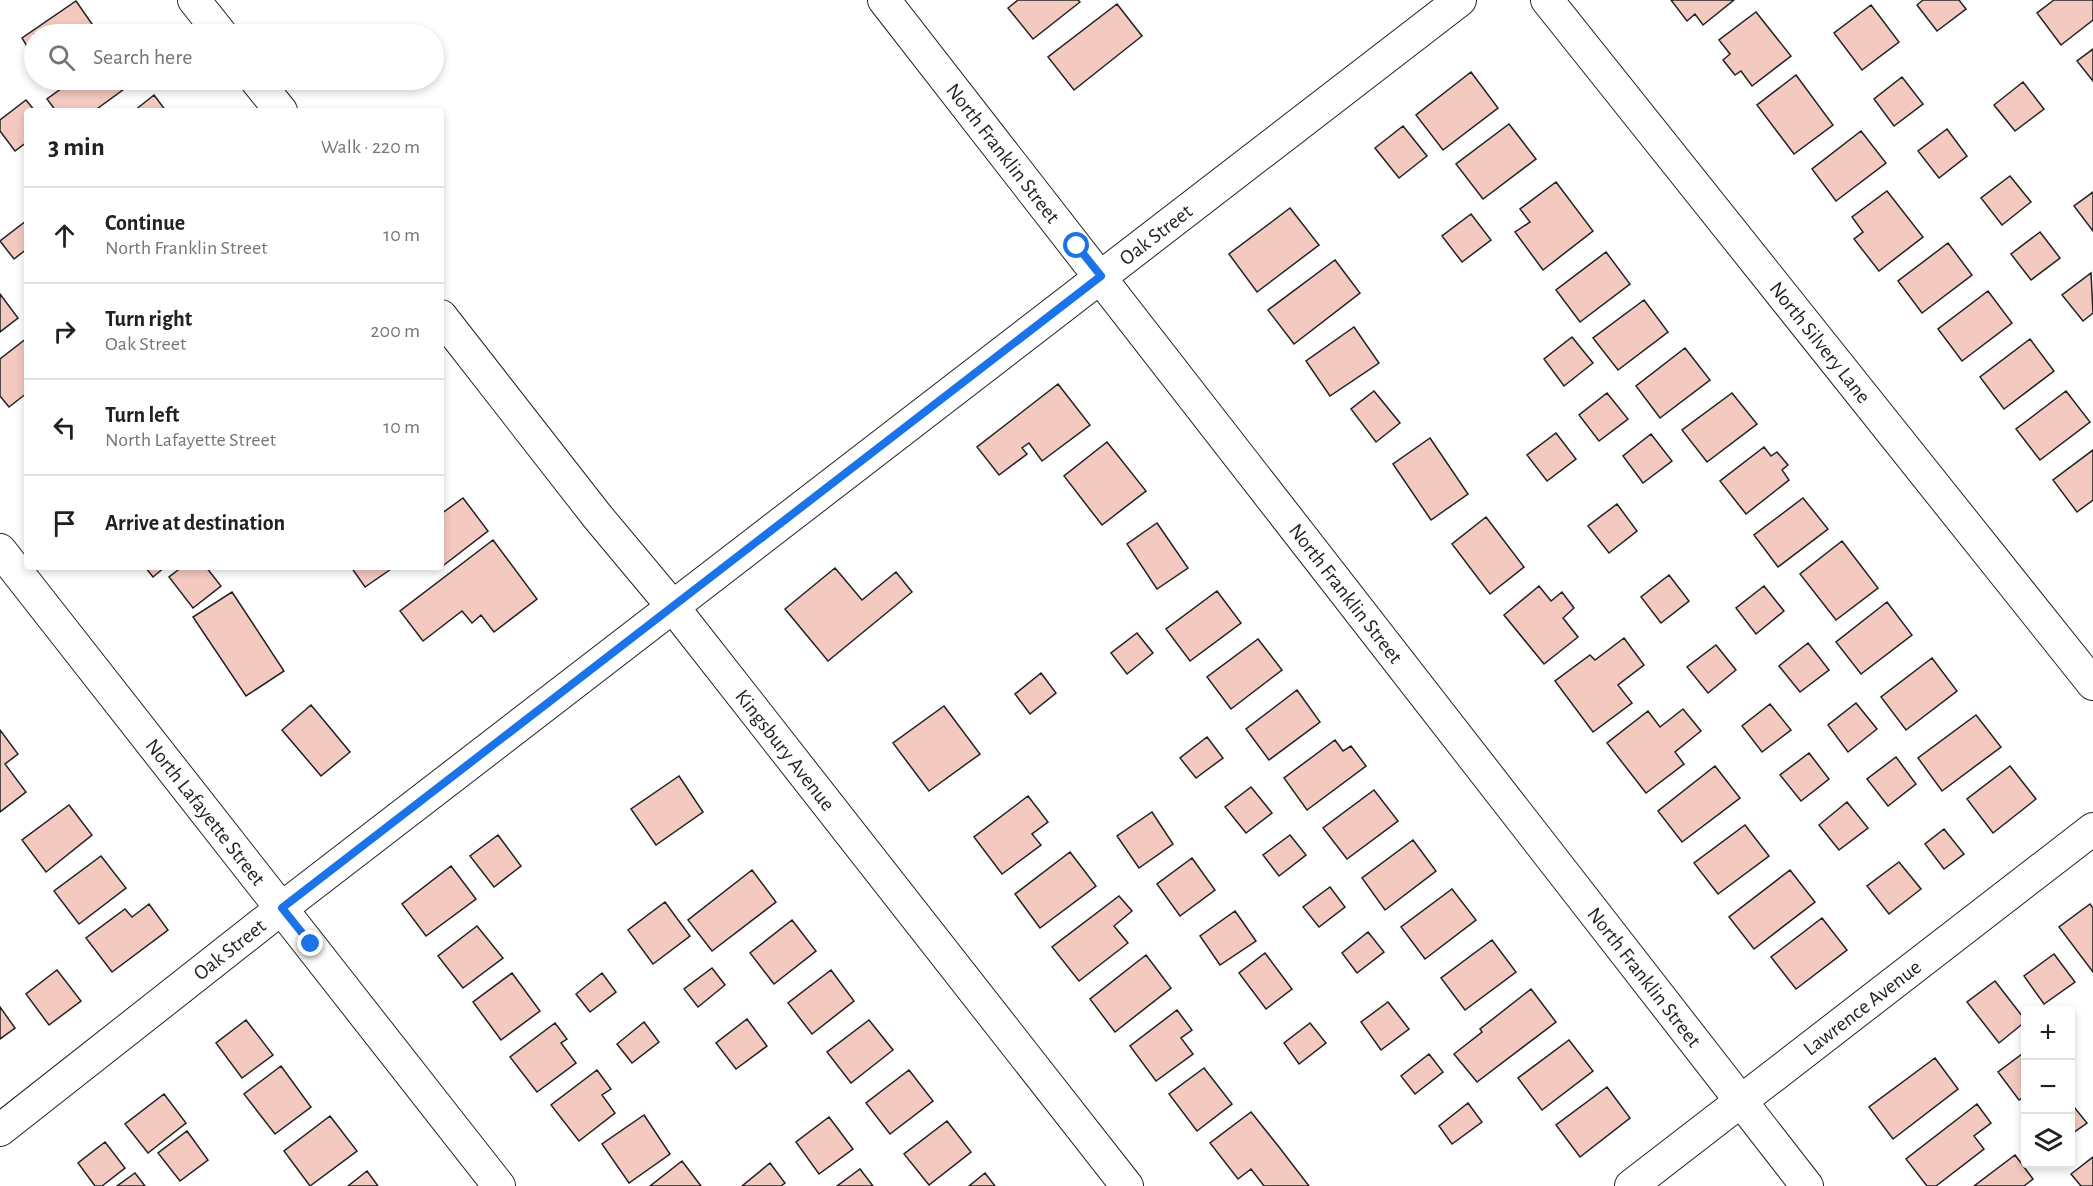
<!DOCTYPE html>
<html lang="en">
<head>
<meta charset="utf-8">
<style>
	body { margin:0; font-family:"Alegreya Sans",sans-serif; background:#f2f2f2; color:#202124 }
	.controls { position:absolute; right:18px; bottom:18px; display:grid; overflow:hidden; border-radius:6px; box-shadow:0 3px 9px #0003 }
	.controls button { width:54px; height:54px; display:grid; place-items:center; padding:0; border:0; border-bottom:2px solid #e0e0e0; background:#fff; color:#202124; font:30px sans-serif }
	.stop { position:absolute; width:18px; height:18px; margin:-14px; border:4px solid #1a73e8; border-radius:50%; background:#fff }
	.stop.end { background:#1a73e8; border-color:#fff; box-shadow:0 2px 6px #0008 }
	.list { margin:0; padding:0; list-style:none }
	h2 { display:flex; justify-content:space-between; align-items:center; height:78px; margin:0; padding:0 24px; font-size:26px }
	h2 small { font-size:20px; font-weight:400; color:#757577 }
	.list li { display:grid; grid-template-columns:39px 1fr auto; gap:18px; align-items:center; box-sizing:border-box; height:96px; padding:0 24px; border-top:2px solid #e0e0e0 }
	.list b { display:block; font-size:22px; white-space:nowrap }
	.list p { margin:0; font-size:20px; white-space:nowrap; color:#757577 }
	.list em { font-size:20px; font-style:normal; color:#757577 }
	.icon { flex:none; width:33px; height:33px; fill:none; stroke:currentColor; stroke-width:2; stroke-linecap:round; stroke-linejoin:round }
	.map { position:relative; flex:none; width:2093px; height:1186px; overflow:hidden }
	.search { position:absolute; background:#fff; box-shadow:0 3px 9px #0003; left:24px; top:24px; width:420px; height:66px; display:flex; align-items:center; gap:15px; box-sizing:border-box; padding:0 21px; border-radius:33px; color:#757577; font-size:22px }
	.panel { position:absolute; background:#fff; box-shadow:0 3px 9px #0003; left:24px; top:108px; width:420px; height:462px; border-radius:6px }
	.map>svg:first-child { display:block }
</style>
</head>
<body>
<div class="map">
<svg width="2093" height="1186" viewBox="0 0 2093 1186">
	<rect width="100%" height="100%" fill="#fff"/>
	<!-- building -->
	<path fill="#f3c9c0" stroke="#222" stroke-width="1.5" d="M1018,0H1078L1080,2L1033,39L1008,8Z
		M1671,0H1734L1703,25L1695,14L1687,21Z
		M1923,0H1959L1966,9L1937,31L1917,5Z
		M2054,0H2093V20L2061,45L2037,13Z
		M76,1L99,34H34V58L22,38Z
		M1117,4L1142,36L1074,90L1048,57Z
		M1871,5L1899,42L1862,70L1834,33Z
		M1756,12L1791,56L1752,86L1741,71L1735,75L1723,60L1730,54L1719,40Z
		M2093,49V81L2077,61Z
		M1471,72L1498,108L1443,150L1416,115Z
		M1796,75L1833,125L1794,154L1757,105Z
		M1902,77L1923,104L1894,126L1874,99Z
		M73,80H133L135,81L94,111H56L47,99Z
		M2023,82L2044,109L2015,131L1994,105Z
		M154,95L166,111H134Z
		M26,100L35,111H27V142L15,151L0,131V120Z
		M1509,124L1536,159L1483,199L1456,164Z
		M1403,126L1427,156L1399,178L1375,148Z
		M1947,129L1967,156L1939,178L1918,151Z
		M1861,131L1886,163L1836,201L1812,169Z
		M2010,176L2031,202L2002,225L1981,198Z
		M1556,182L1593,231L1543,270L1515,232L1530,222L1520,209Z
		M1887,191L1923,237L1879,271L1854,239L1863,232L1852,217Z
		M2093,192V231L2074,206Z
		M1290,208L1319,245L1257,292L1229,254Z
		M1471,214L1491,240L1462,262L1442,236Z
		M26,221L27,249L14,259L0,241Z
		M2040,232L2060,258L2031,280L2011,254Z
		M1948,243L1972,275L1922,313L1898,281Z
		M1606,252L1630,284L1580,322L1556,290Z
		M1335,260L1360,293L1294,344L1268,310Z
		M2091,273L2093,313L2083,321L2062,295Z
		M1988,291L2012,323L1962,361L1938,329Z
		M0,294L18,318L0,332Z
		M1644,300L1668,332L1618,370L1593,338Z
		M1354,327L1379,363L1330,396L1306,361Z
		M1572,337L1593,363L1564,386L1544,359Z
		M27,338V393L9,407L0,396V359Z
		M2030,339L2054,371L2004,409L1980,377Z
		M1685,348L1710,380L1660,418L1636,386Z
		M1058,384L1090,425L1042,461L1029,443L1022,448L1027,454L999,475L977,447Z
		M1374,391L1400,423L1376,442L1351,409Z
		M2066,391L2090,422L2040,460L2016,429Z
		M1607,393L1628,419L1599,441L1579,415Z
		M1732,393L1757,424L1707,462L1682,430Z
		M1556,433L1576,459L1547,481L1527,455Z
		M1651,434L1672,461L1643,483L1623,456Z
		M1430,438L1468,494L1431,520L1393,464Z
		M1107,442L1146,491L1102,525L1064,476Z
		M1764,447L1771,456L1777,452L1788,465L1782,470L1789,480L1746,514L1720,481Z
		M2093,450V500L2077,512L2053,480Z
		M463,498L488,531L440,568L441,514Z
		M1803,498L1828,529L1778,567L1754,535Z
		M1617,504L1637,531L1609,553L1588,526Z
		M1486,517L1524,567L1490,594L1452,544Z
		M1157,523L1188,568L1157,589L1127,544Z
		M493,540L537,599L494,632L481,615L472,623L462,611L423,641L400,611Z
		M1842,541L1878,588L1836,620L1800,574Z
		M145,567H165L153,577Z
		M182,567H206L221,586L193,608L169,577Z
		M351,567H394L365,587Z
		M835,568L862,600L896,572L912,592L828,661L785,609Z
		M1669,575L1689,601L1661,623L1641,597Z
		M1539,586L1551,601L1562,592L1574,608L1563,618L1578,637L1544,664L1504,615Z
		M1764,586L1784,611L1756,634L1736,608Z
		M1217,591L1241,623L1190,661L1166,629Z
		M232,592L284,671L246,696L193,617Z
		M1887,602L1912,635L1861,674L1836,642Z
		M1137,633L1153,653L1127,674L1111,653Z
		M1624,638L1644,665L1618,685L1632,703L1593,732L1555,681L1590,655L1595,660Z
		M1258,639L1282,670L1231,709L1207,677Z
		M1808,643L1829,670L1800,692L1779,666Z
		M1716,645L1736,670L1708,693L1687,667Z
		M1932,658L1957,691L1906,730L1881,697Z
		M1041,673L1056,693L1030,714L1015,694Z
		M1297,690L1320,722L1269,760L1246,729Z
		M1856,703L1877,729L1848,752L1828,725Z
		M1770,704L1791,730L1762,752L1742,726Z
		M311,705L350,752L321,776L282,730Z
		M944,706L980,754L929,791L893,743Z
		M1683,709L1701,731L1675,752L1684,764L1646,793L1607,743L1648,711L1660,727Z
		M1976,715L2001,747L1942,791L1918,758Z
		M0,730L18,754L5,764L26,792L0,812Z
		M1207,737L1223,758L1196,778L1180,758Z
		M1335,740L1343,751L1351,746L1366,766L1307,810L1284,778Z
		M1809,753L1829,779L1801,801L1780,775Z
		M1896,757L1916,784L1888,806L1867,779Z
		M1715,766L1740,798L1682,842L1658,811Z
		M2010,766L2036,799L1993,833L1967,799Z
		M679,776L703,812L656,845L631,809Z
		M1251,787L1272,813L1246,833L1225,807Z
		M1374,790L1398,821L1347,859L1323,828Z
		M1028,796L1048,822L1032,834L1041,845L1002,874L974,837Z
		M1847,802L1868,828L1839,850L1819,825Z
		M69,805L92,835L46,872L22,840Z
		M1152,812L1173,844L1139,868L1117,836Z
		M1745,825L1769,856L1718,894L1694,863Z
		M1944,829L1964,854L1944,869L1925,844Z
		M498,835L521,866L494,887L470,856Z
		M1290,835L1306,855L1279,876L1263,855Z
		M1413,840L1436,871L1385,910L1362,878Z
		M1070,852L1096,886L1040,928L1015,894Z
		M101,856L126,888L79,924L54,891Z
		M1192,858L1215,890L1180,916L1157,884Z
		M1899,862L1921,889L1889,914L1867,886Z
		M451,866L476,899L426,936L402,904Z
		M752,870L776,902L712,951L688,920Z
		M1790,870L1815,902L1754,949L1729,917Z
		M1330,887L1345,907L1319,927L1303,907Z
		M1452,889L1476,920L1425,959L1401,927Z
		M1119,896L1132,911L1114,926L1128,943L1079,981L1052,947Z
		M665,902L690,936L653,964L628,930Z
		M149,904L168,930L112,972L86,938L125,909L132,917Z
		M2090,904L2093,908V972L2059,927Z
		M1235,911L1256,941L1220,965L1200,936Z
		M1822,918L1847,950L1796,989L1771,957Z
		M792,920L816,951L774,984L750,953Z
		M477,926L503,958L463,988L438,956Z
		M1368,932L1384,952L1357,973L1342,953Z
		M1492,940L1516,972L1465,1010L1441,978Z
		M1265,953L1292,989L1266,1009L1239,973Z
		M2054,954L2075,982L2044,1004L2024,976Z
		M1146,955L1171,988L1115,1032L1090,999Z
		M712,968L725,985L698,1007L684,989Z
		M57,970L81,1001L49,1025L26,994Z
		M831,970L854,1001L812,1034L788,1003Z
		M512,973L540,1011L501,1040L473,1002Z
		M602,973L616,992L590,1012L576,994Z
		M1995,981L2026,1021L1999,1043L1967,1002Z
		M1531,989L1556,1022L1477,1082L1454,1054L1482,1032L1480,1029Z
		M1388,1002L1409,1029L1381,1050L1361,1022Z
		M0,1007L15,1028L0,1039Z
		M1177,1010L1192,1030L1181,1038L1193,1054L1156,1081L1130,1046Z
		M747,1019L767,1046L736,1069L716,1043Z
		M246,1020L273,1055L242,1078L216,1043Z
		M869,1020L893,1050L851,1083L827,1052Z
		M644,1022L659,1042L632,1063L617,1044Z
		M555,1023L567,1039L561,1043L576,1063L537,1092L510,1057Z
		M1310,1023L1326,1043L1299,1064L1284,1043Z
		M1569,1040L1593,1071L1542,1110L1518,1078Z
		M2026,1051V1095L2019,1100L1998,1072Z
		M1429,1054L1443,1072L1415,1094L1401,1076Z
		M1935,1058L1958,1089L1893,1139L1869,1107Z
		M281,1066L311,1107L275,1134L244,1094Z
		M1204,1068L1232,1104L1197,1131L1169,1094Z
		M597,1070L611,1089L602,1095L615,1113L579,1141L551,1105Z
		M909,1070L933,1101L890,1134L866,1103Z
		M1607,1087L1630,1118L1580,1157L1556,1125Z
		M164,1094L186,1123L148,1153L125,1124Z
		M2070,1102L2087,1123L2070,1135Z
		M1468,1103L1482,1122L1452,1144L1439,1126Z
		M1977,1104L1991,1123L1974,1136L1984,1149L1936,1186H1927L1906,1159Z
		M1251,1112L1279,1147L1309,1186H1264L1251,1169L1238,1179L1210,1143Z
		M644,1115L670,1154L629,1183L602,1144Z
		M330,1116L357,1151L310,1186L284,1151Z
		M829,1117L853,1149L819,1174L796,1142Z
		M947,1121L971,1152L929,1185L904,1154Z
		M187,1131L208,1160L180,1181L158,1153Z
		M105,1142L125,1168L102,1186H95L78,1163Z
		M2015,1155L2033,1179L2024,1186H1974Z
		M2093,1157V1186H2081L2071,1174Z
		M682,1161L701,1186H650Z
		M770,1163L785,1183L781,1186H742Z
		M860,1169L873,1186H837Z
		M367,1171L378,1186H348Z
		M135,1173L145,1186H117Z
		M985,1173L995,1186H969Z"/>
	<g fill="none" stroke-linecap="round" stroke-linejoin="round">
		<defs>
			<g id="street">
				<path d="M194,0L221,34"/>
				<path id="s1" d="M884,0L1807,1186"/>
				<path id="s2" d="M1547,0L2093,684"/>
				<path d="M256,80L281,111"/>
				<path id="s3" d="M441,316L597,516L673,607L1127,1186"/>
				<path id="s4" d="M0,550L499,1186"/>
				<path id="s5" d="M0,1130L282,908L1460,0"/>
				<path id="s6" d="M1631,1186L2093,829"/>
			</g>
		</defs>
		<!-- street casing -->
		<use href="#street" stroke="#222" stroke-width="34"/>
		<!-- street -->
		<use href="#street" stroke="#fff" stroke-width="32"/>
	</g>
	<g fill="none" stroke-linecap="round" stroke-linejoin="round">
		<!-- route -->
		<path stroke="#1a73e8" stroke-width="8" d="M311,944L282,908L1101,276L1077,246"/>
	</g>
	<g text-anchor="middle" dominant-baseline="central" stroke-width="4.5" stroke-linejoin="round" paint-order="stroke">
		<!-- street labels -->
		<g font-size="21" fill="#222" stroke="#fff">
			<text stroke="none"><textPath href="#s1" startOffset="194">North Franklin Street</textPath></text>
			<text stroke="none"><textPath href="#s5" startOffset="1462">Oak Street</textPath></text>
			<text stroke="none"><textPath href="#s2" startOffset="438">North Silvery Lane</textPath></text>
			<text stroke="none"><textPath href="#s1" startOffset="752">North Franklin Street</textPath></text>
			<text stroke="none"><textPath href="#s3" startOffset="554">Kingsbury Avenue</textPath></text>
			<text stroke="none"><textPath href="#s4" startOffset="333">North Lafayette Street</textPath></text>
			<text stroke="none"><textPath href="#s5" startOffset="292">Oak Street</textPath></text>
			<text stroke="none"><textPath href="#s1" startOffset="1238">North Franklin Street</textPath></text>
			<text stroke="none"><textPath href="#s6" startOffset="292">Lawrence Avenue</textPath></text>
		</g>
	</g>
</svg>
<div class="controls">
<button>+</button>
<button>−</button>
<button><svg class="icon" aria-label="layers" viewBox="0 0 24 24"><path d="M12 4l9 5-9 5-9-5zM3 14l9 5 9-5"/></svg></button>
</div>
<div class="stop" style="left:1077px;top:246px"></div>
<div class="stop end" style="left:311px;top:944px"></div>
<div class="search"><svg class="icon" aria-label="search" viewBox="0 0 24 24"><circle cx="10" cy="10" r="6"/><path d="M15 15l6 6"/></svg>Search here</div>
<section class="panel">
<h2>3 min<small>Walk · 220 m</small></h2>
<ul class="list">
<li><svg class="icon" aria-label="ahead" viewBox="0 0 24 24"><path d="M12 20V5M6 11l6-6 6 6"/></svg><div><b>Continue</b><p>North Franklin Street</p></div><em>10 m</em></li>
<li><svg class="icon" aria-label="right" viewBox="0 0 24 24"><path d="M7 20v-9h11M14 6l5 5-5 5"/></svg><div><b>Turn right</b><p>Oak Street</p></div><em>200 m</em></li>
<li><svg class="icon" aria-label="left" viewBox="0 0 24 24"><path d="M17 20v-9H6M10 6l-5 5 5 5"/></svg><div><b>Turn left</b><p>North Lafayette Street</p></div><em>10 m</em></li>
<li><svg class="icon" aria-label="arrive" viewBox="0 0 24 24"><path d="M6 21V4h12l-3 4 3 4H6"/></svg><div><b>Arrive at destination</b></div></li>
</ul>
</section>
</div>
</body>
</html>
